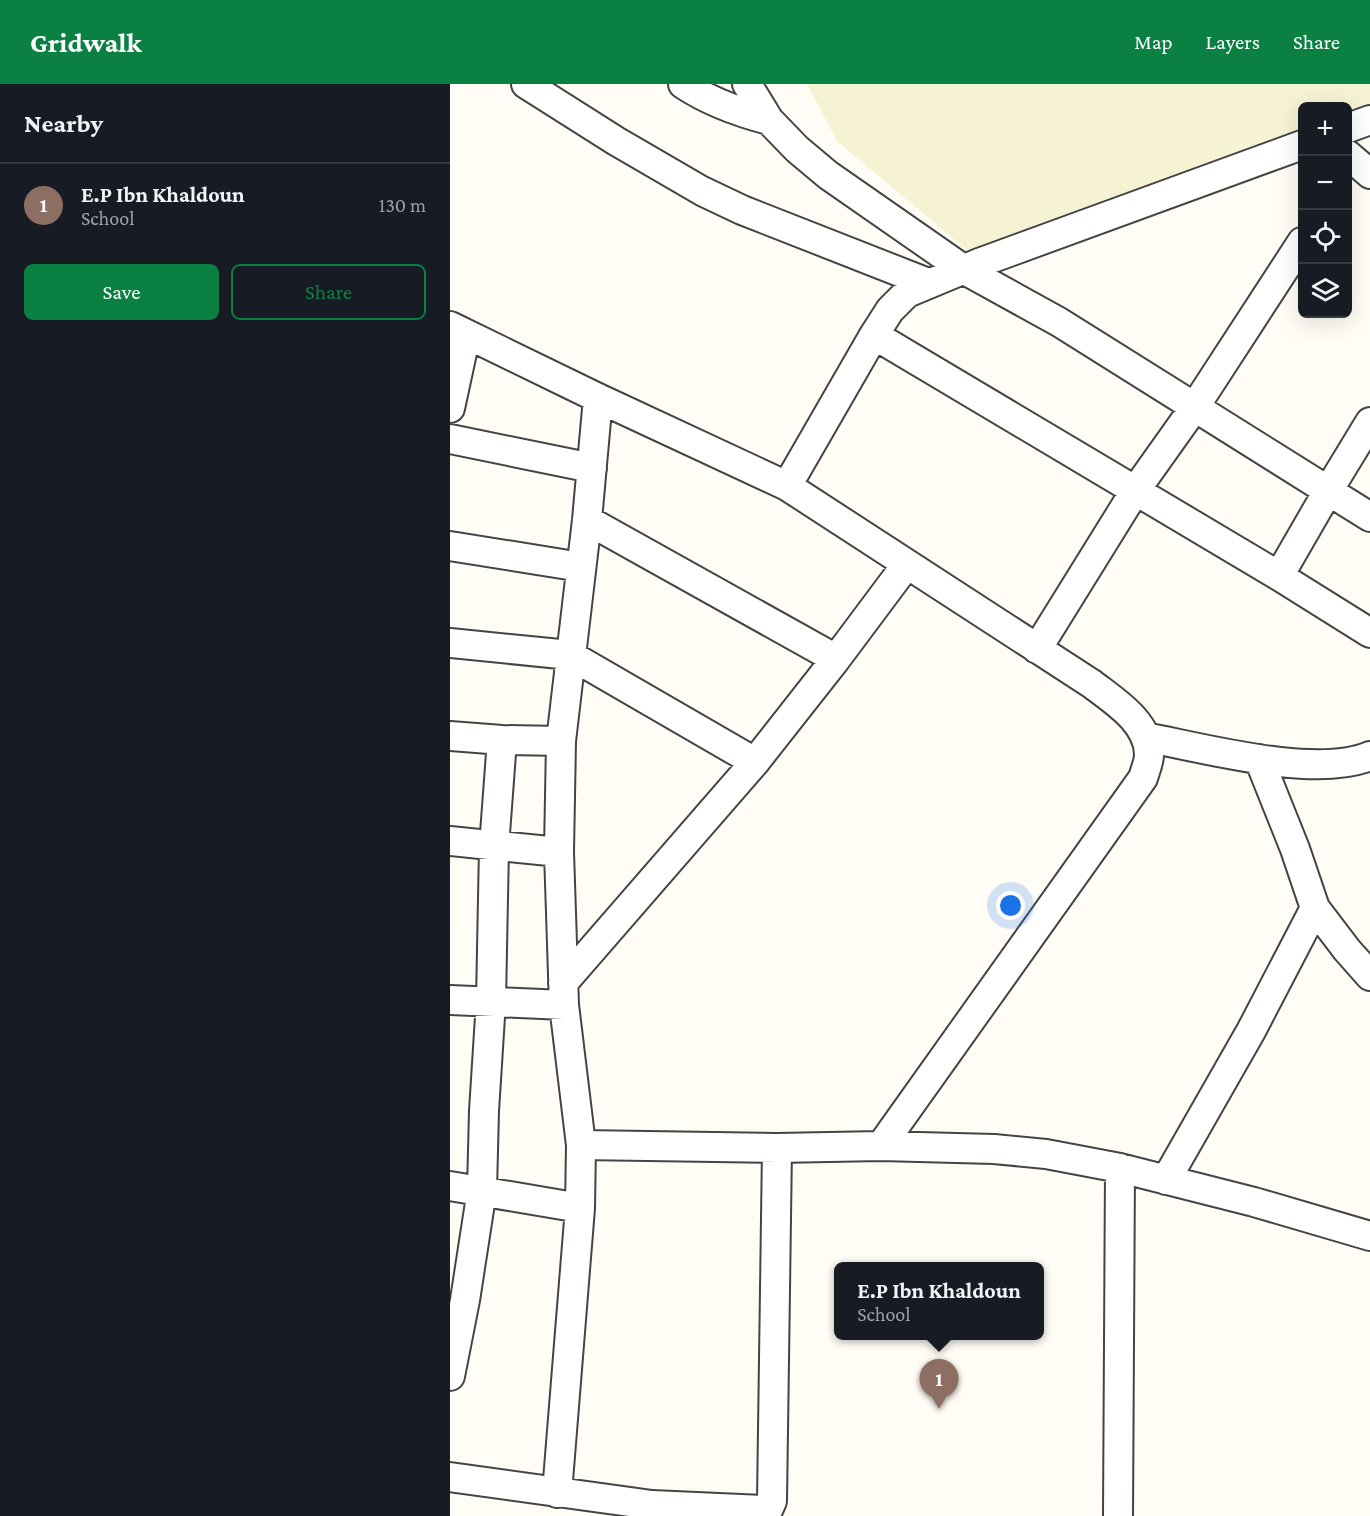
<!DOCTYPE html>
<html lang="en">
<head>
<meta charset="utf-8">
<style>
	body { margin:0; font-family:"Crimson Pro",serif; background:#20242c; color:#f1f3f6 }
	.controls { position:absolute; right:18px; top:18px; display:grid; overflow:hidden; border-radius:9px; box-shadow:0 6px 24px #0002 }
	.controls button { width:54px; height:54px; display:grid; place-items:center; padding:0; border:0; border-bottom:2px solid #363941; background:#171b24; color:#f1f3f6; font:30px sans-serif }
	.you { position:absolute; left:561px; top:822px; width:21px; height:21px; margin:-15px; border:4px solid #fff; border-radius:50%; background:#1a73e8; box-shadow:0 0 0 9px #1a73e833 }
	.badge { display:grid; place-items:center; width:39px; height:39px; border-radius:50%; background:#0b8043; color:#fff; font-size:20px; font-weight:700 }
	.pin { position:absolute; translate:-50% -50px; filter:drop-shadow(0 2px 3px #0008) }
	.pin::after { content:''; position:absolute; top:32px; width:21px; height:18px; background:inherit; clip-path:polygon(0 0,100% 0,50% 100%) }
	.popup { position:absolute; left:384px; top:1178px; width:210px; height:78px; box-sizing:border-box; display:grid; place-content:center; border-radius:9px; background:#171b24; filter:drop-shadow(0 2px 4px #0005); font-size:20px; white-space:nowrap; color:#9ea1a6 }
	.popup b { font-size:22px; color:#f1f3f6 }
	.popup::after { content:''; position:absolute; left:50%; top:100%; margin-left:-12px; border:12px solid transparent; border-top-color:#171b24 }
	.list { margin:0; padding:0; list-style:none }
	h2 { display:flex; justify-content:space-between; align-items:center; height:78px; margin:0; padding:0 24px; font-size:26px }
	h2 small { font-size:20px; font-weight:400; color:#9ea1a6 }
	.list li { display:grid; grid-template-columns:39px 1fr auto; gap:18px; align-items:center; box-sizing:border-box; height:84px; padding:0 24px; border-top:2px solid #363941 }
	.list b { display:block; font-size:22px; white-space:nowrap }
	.list p { margin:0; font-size:20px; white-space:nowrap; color:#9ea1a6 }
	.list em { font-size:20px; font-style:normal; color:#9ea1a6 }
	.actions { display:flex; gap:12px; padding:18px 24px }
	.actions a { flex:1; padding:14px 0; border:2px solid #0b8043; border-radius:9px; text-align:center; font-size:21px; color:#0b8043 }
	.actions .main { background:#0b8043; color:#fff }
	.icon { flex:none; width:33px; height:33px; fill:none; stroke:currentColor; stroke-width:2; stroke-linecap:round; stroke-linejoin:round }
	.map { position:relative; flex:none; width:920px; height:1432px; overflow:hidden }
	header { display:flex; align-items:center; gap:36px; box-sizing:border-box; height:84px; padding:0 30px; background:#0b8043; color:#fff }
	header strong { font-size:28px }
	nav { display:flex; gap:33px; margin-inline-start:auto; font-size:21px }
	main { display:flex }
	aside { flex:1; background:#171b24 }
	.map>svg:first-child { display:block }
</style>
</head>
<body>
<header>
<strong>Gridwalk</strong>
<nav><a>Map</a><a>Layers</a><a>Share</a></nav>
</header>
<main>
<aside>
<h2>Nearby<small></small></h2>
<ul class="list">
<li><span class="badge" style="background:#8d6e63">1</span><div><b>E.P Ibn Khaldoun</b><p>School</p></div><em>130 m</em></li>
</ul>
<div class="actions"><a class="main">Save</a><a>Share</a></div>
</aside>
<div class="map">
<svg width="920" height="1432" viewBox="0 0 920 1432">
	<rect width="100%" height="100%" fill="#fffdf5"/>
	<!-- farmland -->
	<path fill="#f6f3d4" d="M357,0H920V28L898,36V22H852V53L525,173L387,57Z"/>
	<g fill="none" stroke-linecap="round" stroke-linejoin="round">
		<defs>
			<path id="street" d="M76,0L166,57L252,107L292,126L478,199
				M233,0C260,18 288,28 319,36
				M297,0L319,36L347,65L378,91L513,185L609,238L920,433
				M898,44L920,36
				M898,71L920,90
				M0,242L148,314L337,402L642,600C664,617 699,638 699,671C699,678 695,687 693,694L431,1062
				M424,251L829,492L920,549
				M0,324L16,250
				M0,355L142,384
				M337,402L424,251L440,226L457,209L529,179L852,61
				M137,436L386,575
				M0,462L131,483
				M829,492L878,407L920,338
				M0,559L120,571L305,678
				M587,565L685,407L744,324L852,158
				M0,652L52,656L111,657
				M695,653C753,664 866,695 920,672
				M809,675L845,765L865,824L897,866L920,892
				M0,757L109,768
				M113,899L305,678L386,575L457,480
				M0,916L114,921
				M131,1061L327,1064L431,1062L544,1065L596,1070L670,1084L804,1118L920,1152
				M716,1096L801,947L865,824
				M0,1102L130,1124
				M0,1292L15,1216L32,1106L34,1027L41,917L44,763L52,656
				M0,1393L202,1421L313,1426L319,1424L322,1417L327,1064
				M107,1409L130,1124L131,1061L114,921L109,768L111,657L137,436L148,314
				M668,1432L670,1084"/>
		</defs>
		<!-- street casing -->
		<use href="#street" stroke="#444" stroke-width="32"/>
		<!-- street -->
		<use href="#street" stroke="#fff" stroke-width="28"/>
	</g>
</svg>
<div class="controls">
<button>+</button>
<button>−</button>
<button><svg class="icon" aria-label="locate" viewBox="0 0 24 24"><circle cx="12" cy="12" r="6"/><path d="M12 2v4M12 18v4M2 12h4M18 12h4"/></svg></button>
<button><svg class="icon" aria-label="layers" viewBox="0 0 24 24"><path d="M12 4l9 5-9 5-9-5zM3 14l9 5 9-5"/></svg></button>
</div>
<div class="you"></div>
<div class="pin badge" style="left:489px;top:1325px;background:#8d6e63">1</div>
<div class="popup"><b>E.P Ibn Khaldoun</b>School</div>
</div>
</main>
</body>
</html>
